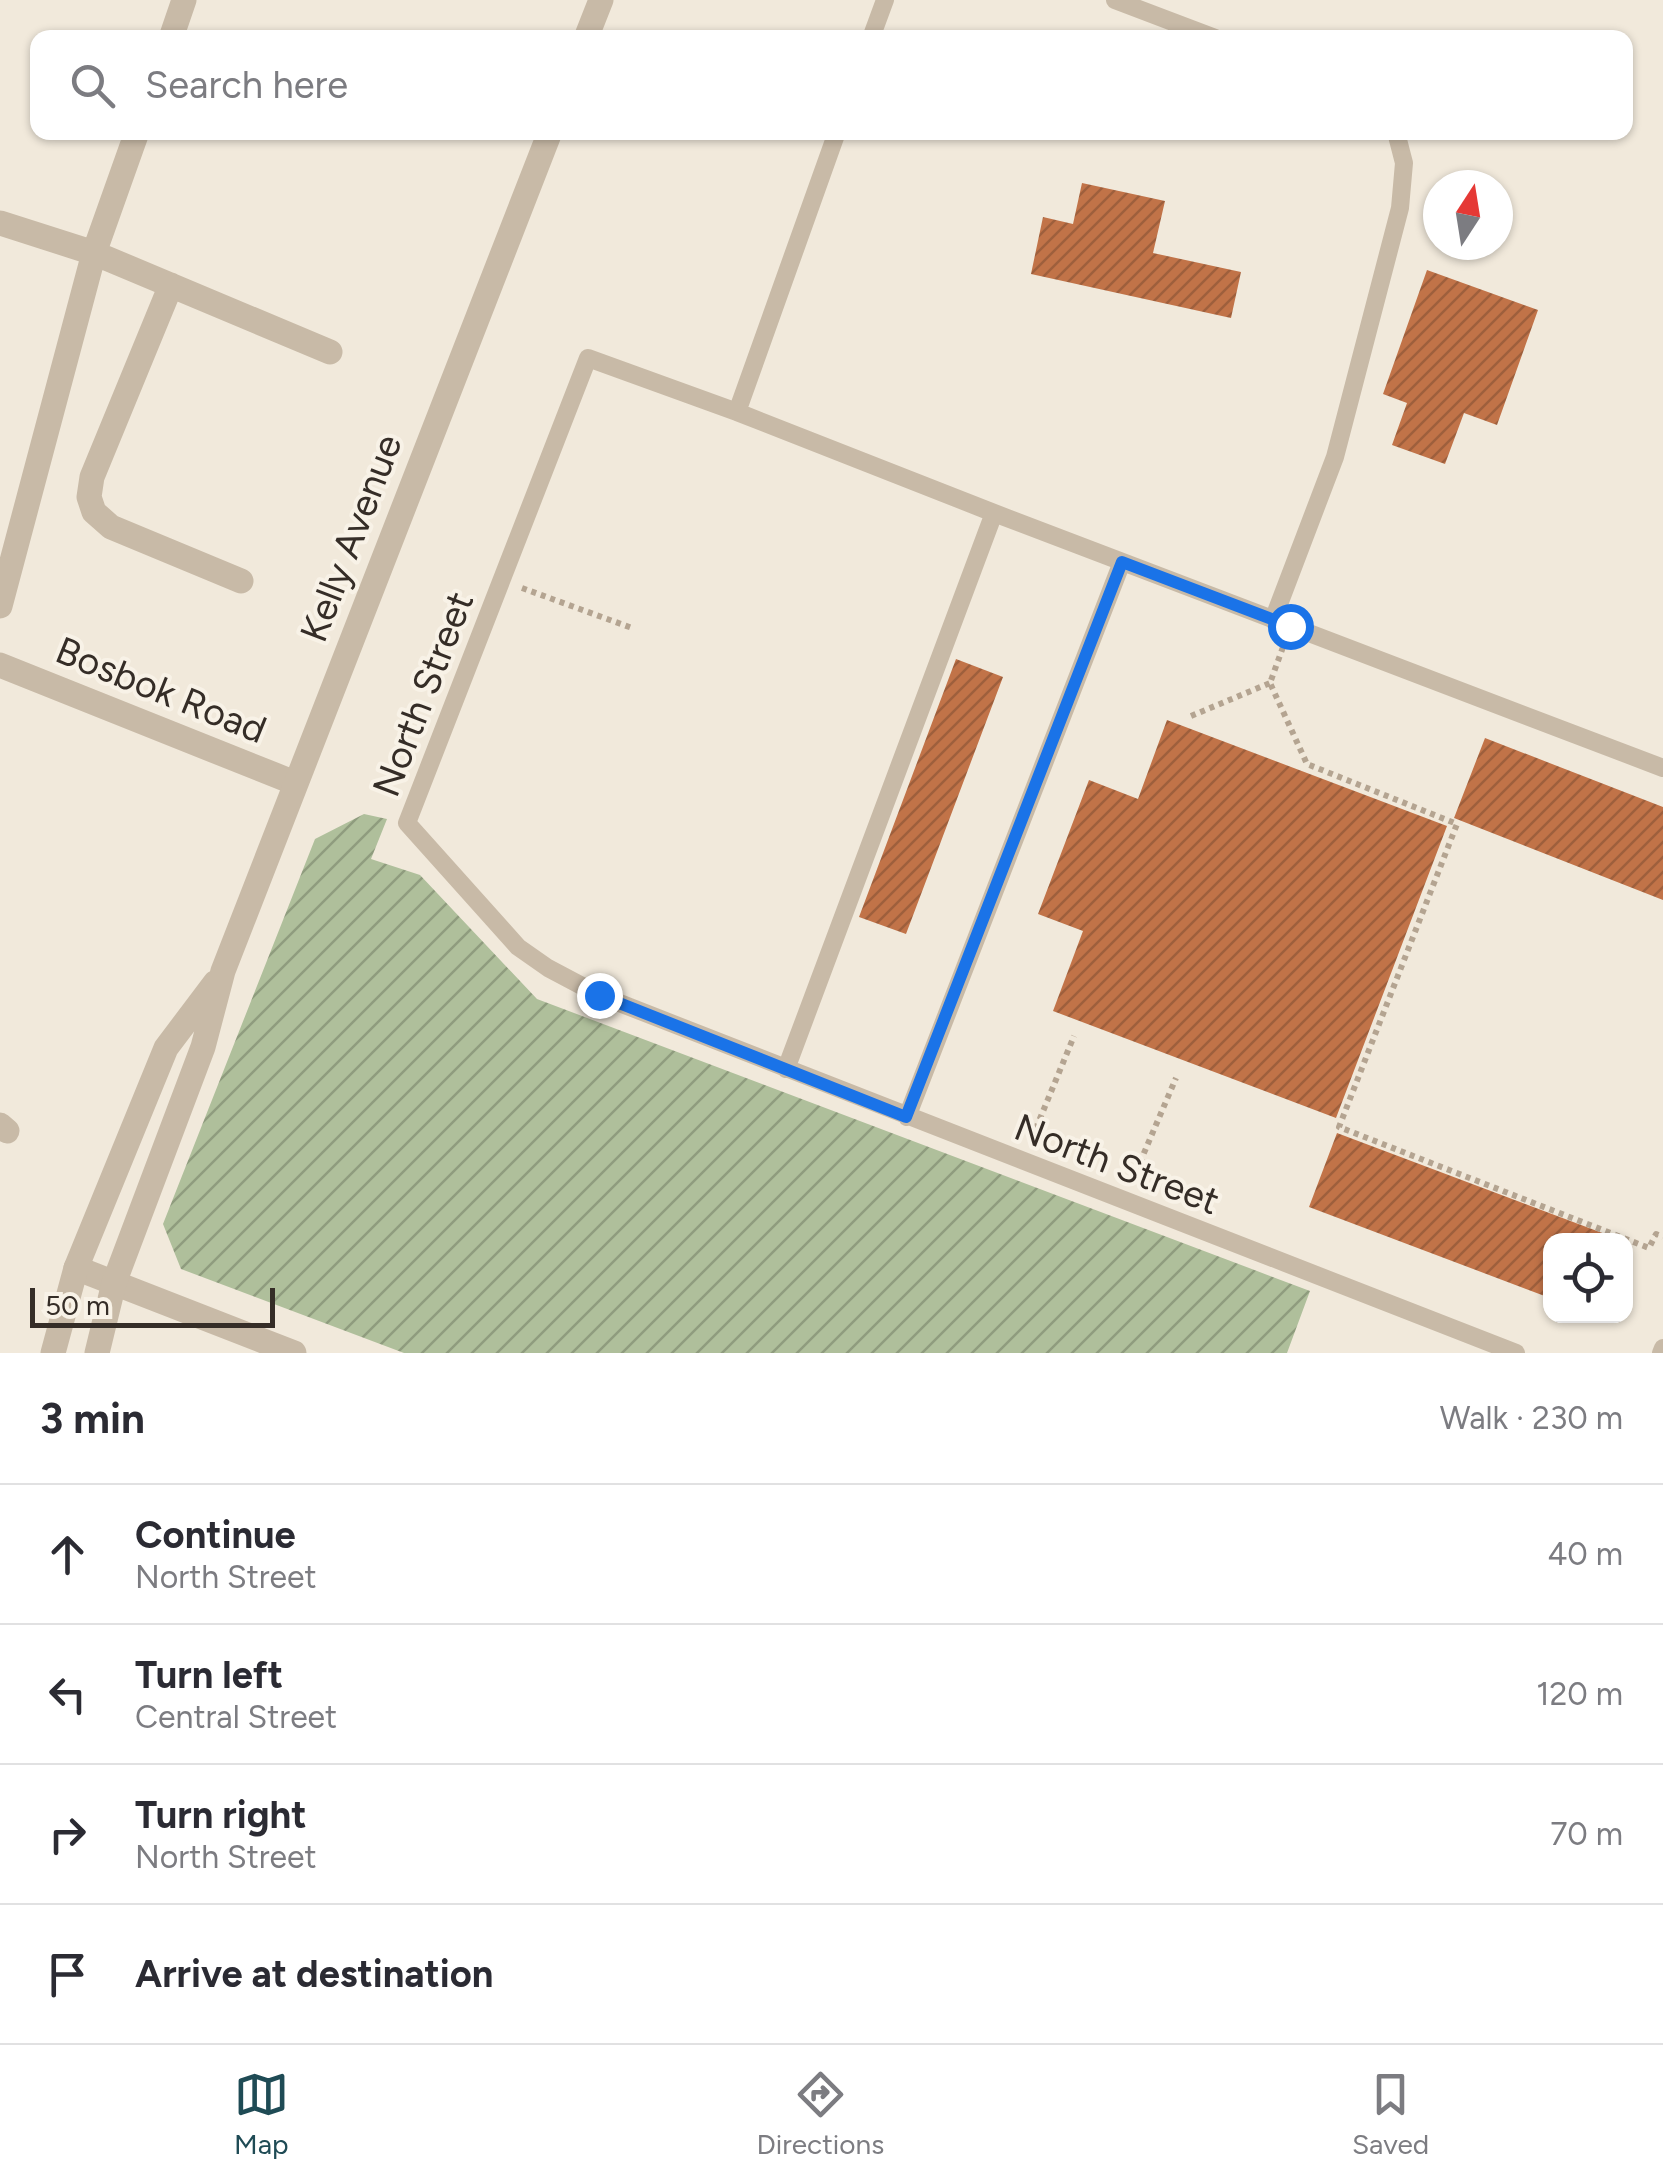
<!DOCTYPE html>
<html lang="en">
<head>
<meta charset="utf-8">
<style>
	body { margin:0; font-family:Figtree,sans-serif; background:#f7f7f7; color:#2b2b33 }
	.controls { position:absolute; right:30px; bottom:30px; display:grid; overflow:hidden; border-radius:20px; box-shadow:0 2px 8px #0004 }
	.controls button { width:90px; height:90px; display:grid; place-items:center; padding:0; border:0; border-bottom:2px solid #e1e1e2; background:#fff; color:#2b2b33; font:50px sans-serif }
	.compass { position:absolute; left:1423px; top:170px; width:90px; height:90px; border-radius:50%; background:#fff; box-shadow:0 2px 8px #0004; rotate:12deg }
	.scale { position:absolute; left:30px; bottom:25px; width:245px; box-sizing:border-box; padding-left:10px; border:5px solid #352d27; border-top:0; font-size:28px; line-height:35px; white-space:nowrap; color:#352d27; -webkit-text-stroke:8px #f8f2e7; paint-order:stroke }
	.stop { position:absolute; width:30px; height:30px; margin:-22px; border:8px solid #1a73e8; border-radius:50%; background:#fff }
	.stop.end { background:#1a73e8; border-color:#fff; box-shadow:0 2px 10px #0008 }
	.list { margin:0; padding:0; list-style:none }
	h2 { display:flex; justify-content:space-between; align-items:center; height:130px; margin:0; padding:0 40px; font-size:42px }
	h2 small { font-size:32px; font-weight:400; color:#7c7c81 }
	.list li { display:grid; grid-template-columns:65px 1fr auto; gap:30px; align-items:center; box-sizing:border-box; height:140px; padding:0 40px; border-top:2px solid #e1e1e2 }
	.list b { display:block; font-size:38px; white-space:nowrap }
	.list p { margin:0; font-size:32px; white-space:nowrap; color:#7c7c81 }
	.list em { font-size:32px; font-style:normal; color:#7c7c81 }
	.icon { flex:none; width:55px; height:55px; fill:none; stroke:currentColor; stroke-width:2; stroke-linecap:round; stroke-linejoin:round }
	.map { position:relative; flex:none; width:1663px; height:1353px; overflow:hidden }
	.search { position:absolute; background:#fff; box-shadow:0 2px 8px #0004; left:30px; right:30px; top:30px; height:110px; display:flex; align-items:center; gap:25px; box-sizing:border-box; padding:0 35px; border-radius:20px; color:#7c7c81; font-size:38px }
	.sheet { height:690px; background:#fff }
	nav { display:flex; justify-content:space-around; align-items:center; box-sizing:border-box; height:140px; border-top:2px solid #e1e1e2; background:#fff; font-size:28px; color:#7c7c81 }
	nav a { display:grid; justify-items:center; gap:5px }
	nav .on { color:#1f4b55 }
	.map>svg:first-child { display:block }
</style>
</head>
<body>
<div class="map">
<svg width="1663" height="1353" viewBox="0 0 1663 1353">
	<defs>
		<pattern id="garden-furrows" width="10" height="10" patternUnits="userSpaceOnUse" patternTransform="scale(2.5)"><rect width="10" height="10" fill="#afbf9b"/><path d="M-1 1l2-2M0 10L10 0M9 11l2-2" fill="none" stroke="#8f9c7e"/></pattern>
		<pattern id="building-hatch" width="6" height="6" patternUnits="userSpaceOnUse" patternTransform="scale(2.5)"><rect width="6" height="6" fill="#c17348"/><path d="M-1 1l2-2M0 6l6-6M5 7l2-2" fill="none" stroke="#9e5f3c"/></pattern>
	</defs>
	<rect width="100%" height="100%" fill="#f1e9db"/>
	<!-- garden -->
	<path fill="url(#garden-furrows)" d="M364,814L387,819L371,859L420,875L537,999L1310,1291L1287,1353H404L181,1269L163,1224L315,839Z"/>
	<!-- building -->
	<path fill="url(#building-hatch)" d="M1082,183L1165,201L1153,253L1241,272L1231,318L1031,274L1043,217L1073,224Z
		M1427,270L1538,310L1497,425L1464,413L1445,464L1392,445L1407,403L1383,394Z
		M956,659L1003,677L906,934L859,917Z
		M1167,720L1447,826L1336,1118L1053,1011L1083,931L1038,914L1089,780L1138,799Z
		M1485,738L1663,807V900L1454,818Z
		M1337,1133L1605,1234L1602,1240H1550V1298L1309,1207Z"/>
	<g fill="none" stroke-linecap="round" stroke-linejoin="round">
		<!-- path -->
		<path stroke="#b4a491" stroke-width="6" stroke-dasharray="5 5" stroke-linecap="butt" d="M522,588L632,628
			M1283,647L1270,683L1307,764L1457,824L1339,1127L1649,1248L1656,1234L1663,1237
			M1191,716L1270,683
			M1032,1138L1074,1036
			M1132,1181L1176,1078"/>
		<!-- service -->
		<path stroke="#c8baa7" stroke-width="18" d="M1115,0L1215,38
			M871,38L885,0
			M737,412L837,132
			M1273,620L1335,457L1400,208L1404,163L1396,132
			M786,1069L994,513
			M907,1117L1122,562
			M1516,1353L599,995L548,968L518,947L407,823L588,358L737,412L994,513L1663,768
			M1661,1353L1663,1348"/>
		<!-- minor -->
		<path stroke="#c8baa7" stroke-width="25" d="M171,38L184,0
			M0,223L94,253L330,352
			M171,285L92,477L89,497L94,512L111,527L241,581
			M0,606L94,253L137,132
			M0,665L295,783
			M0,1125L7,1131
			M76,1268L294,1353"/>
		<!-- tertiary -->
		<path stroke="#c8baa7" stroke-width="25" d="M586,38L601,0
			M53,1353L76,1268L166,1048L215,983
			M97,1353L114,1283L203,1047L223,971L550,132"/>
	</g>
	<g fill="none" stroke-linecap="round" stroke-linejoin="round">
		<!-- route -->
		<path stroke="#1a73e8" stroke-width="12" d="M599,995L906,1117L1122,562L1290,626"/>
	</g>
	<g text-anchor="middle" dominant-baseline="central" stroke-width="8" stroke-linejoin="round" paint-order="stroke">
		<!-- street labels -->
		<g font-size="38" fill="#352d27" stroke="#f8f2e7">
			<text transform="translate(351 538) rotate(-69)">Kelly Avenue</text>
			<text transform="translate(161 690) rotate(22)">Bosbok Road</text>
			<text transform="translate(423 694) rotate(-69)">North Street</text>
			<text transform="translate(1117 1164) rotate(21)">North Street</text>
		</g>
	</g>
</svg>
<div class="controls">
<button><svg class="icon" aria-label="locate" viewBox="0 0 24 24"><circle cx="12" cy="12" r="6"/><path d="M12 2v4M12 18v4M2 12h4M18 12h4"/></svg></button>
</div>
<svg class="compass" viewBox="-18 -18 36 36"><path d="M0-13l5 13h-10z" fill="#e53935"/><path d="M0 13l5-13h-10z" fill="#7c7c81"/></svg>
<div class="scale">50 m</div>
<div class="stop" style="left:1290px;top:626px"></div>
<div class="stop end" style="left:599px;top:995px"></div>
<div class="search"><svg class="icon" aria-label="search" viewBox="0 0 24 24"><circle cx="10" cy="10" r="6"/><path d="M15 15l6 6"/></svg>Search here</div>
</div>
<section class="sheet">
<h2>3 min<small>Walk · 230 m</small></h2>
<ul class="list">
<li><svg class="icon" aria-label="ahead" viewBox="0 0 24 24"><path d="M12 20V5M6 11l6-6 6 6"/></svg><div><b>Continue</b><p>North Street</p></div><em>40 m</em></li>
<li><svg class="icon" aria-label="left" viewBox="0 0 24 24"><path d="M17 20v-9H6M10 6l-5 5 5 5"/></svg><div><b>Turn left</b><p>Central Street</p></div><em>120 m</em></li>
<li><svg class="icon" aria-label="right" viewBox="0 0 24 24"><path d="M7 20v-9h11M14 6l5 5-5 5"/></svg><div><b>Turn right</b><p>North Street</p></div><em>70 m</em></li>
<li><svg class="icon" aria-label="arrive" viewBox="0 0 24 24"><path d="M6 21V4h12l-3 4 3 4H6"/></svg><div><b>Arrive at destination</b></div></li>
</ul>
</section>
<nav>
<a class="on"><svg class="icon" aria-label="map" viewBox="0 0 24 24"><path d="M3 6l6-2 6 2 6-2v14l-6 2-6-2-6 2zM9 4v14M15 6v14"/></svg>Map</a>
<a><svg class="icon" aria-label="directions" viewBox="0 0 24 24"><path d="M12 3l9 9-9 9-9-9zM9 14v-3h6M13 9l2 2-2 2"/></svg>Directions</a>
<a><svg class="icon" aria-label="saved" viewBox="0 0 24 24"><path d="M7 4h10v16l-5-4-5 4z"/></svg>Saved</a>
</nav>
</body>
</html>
